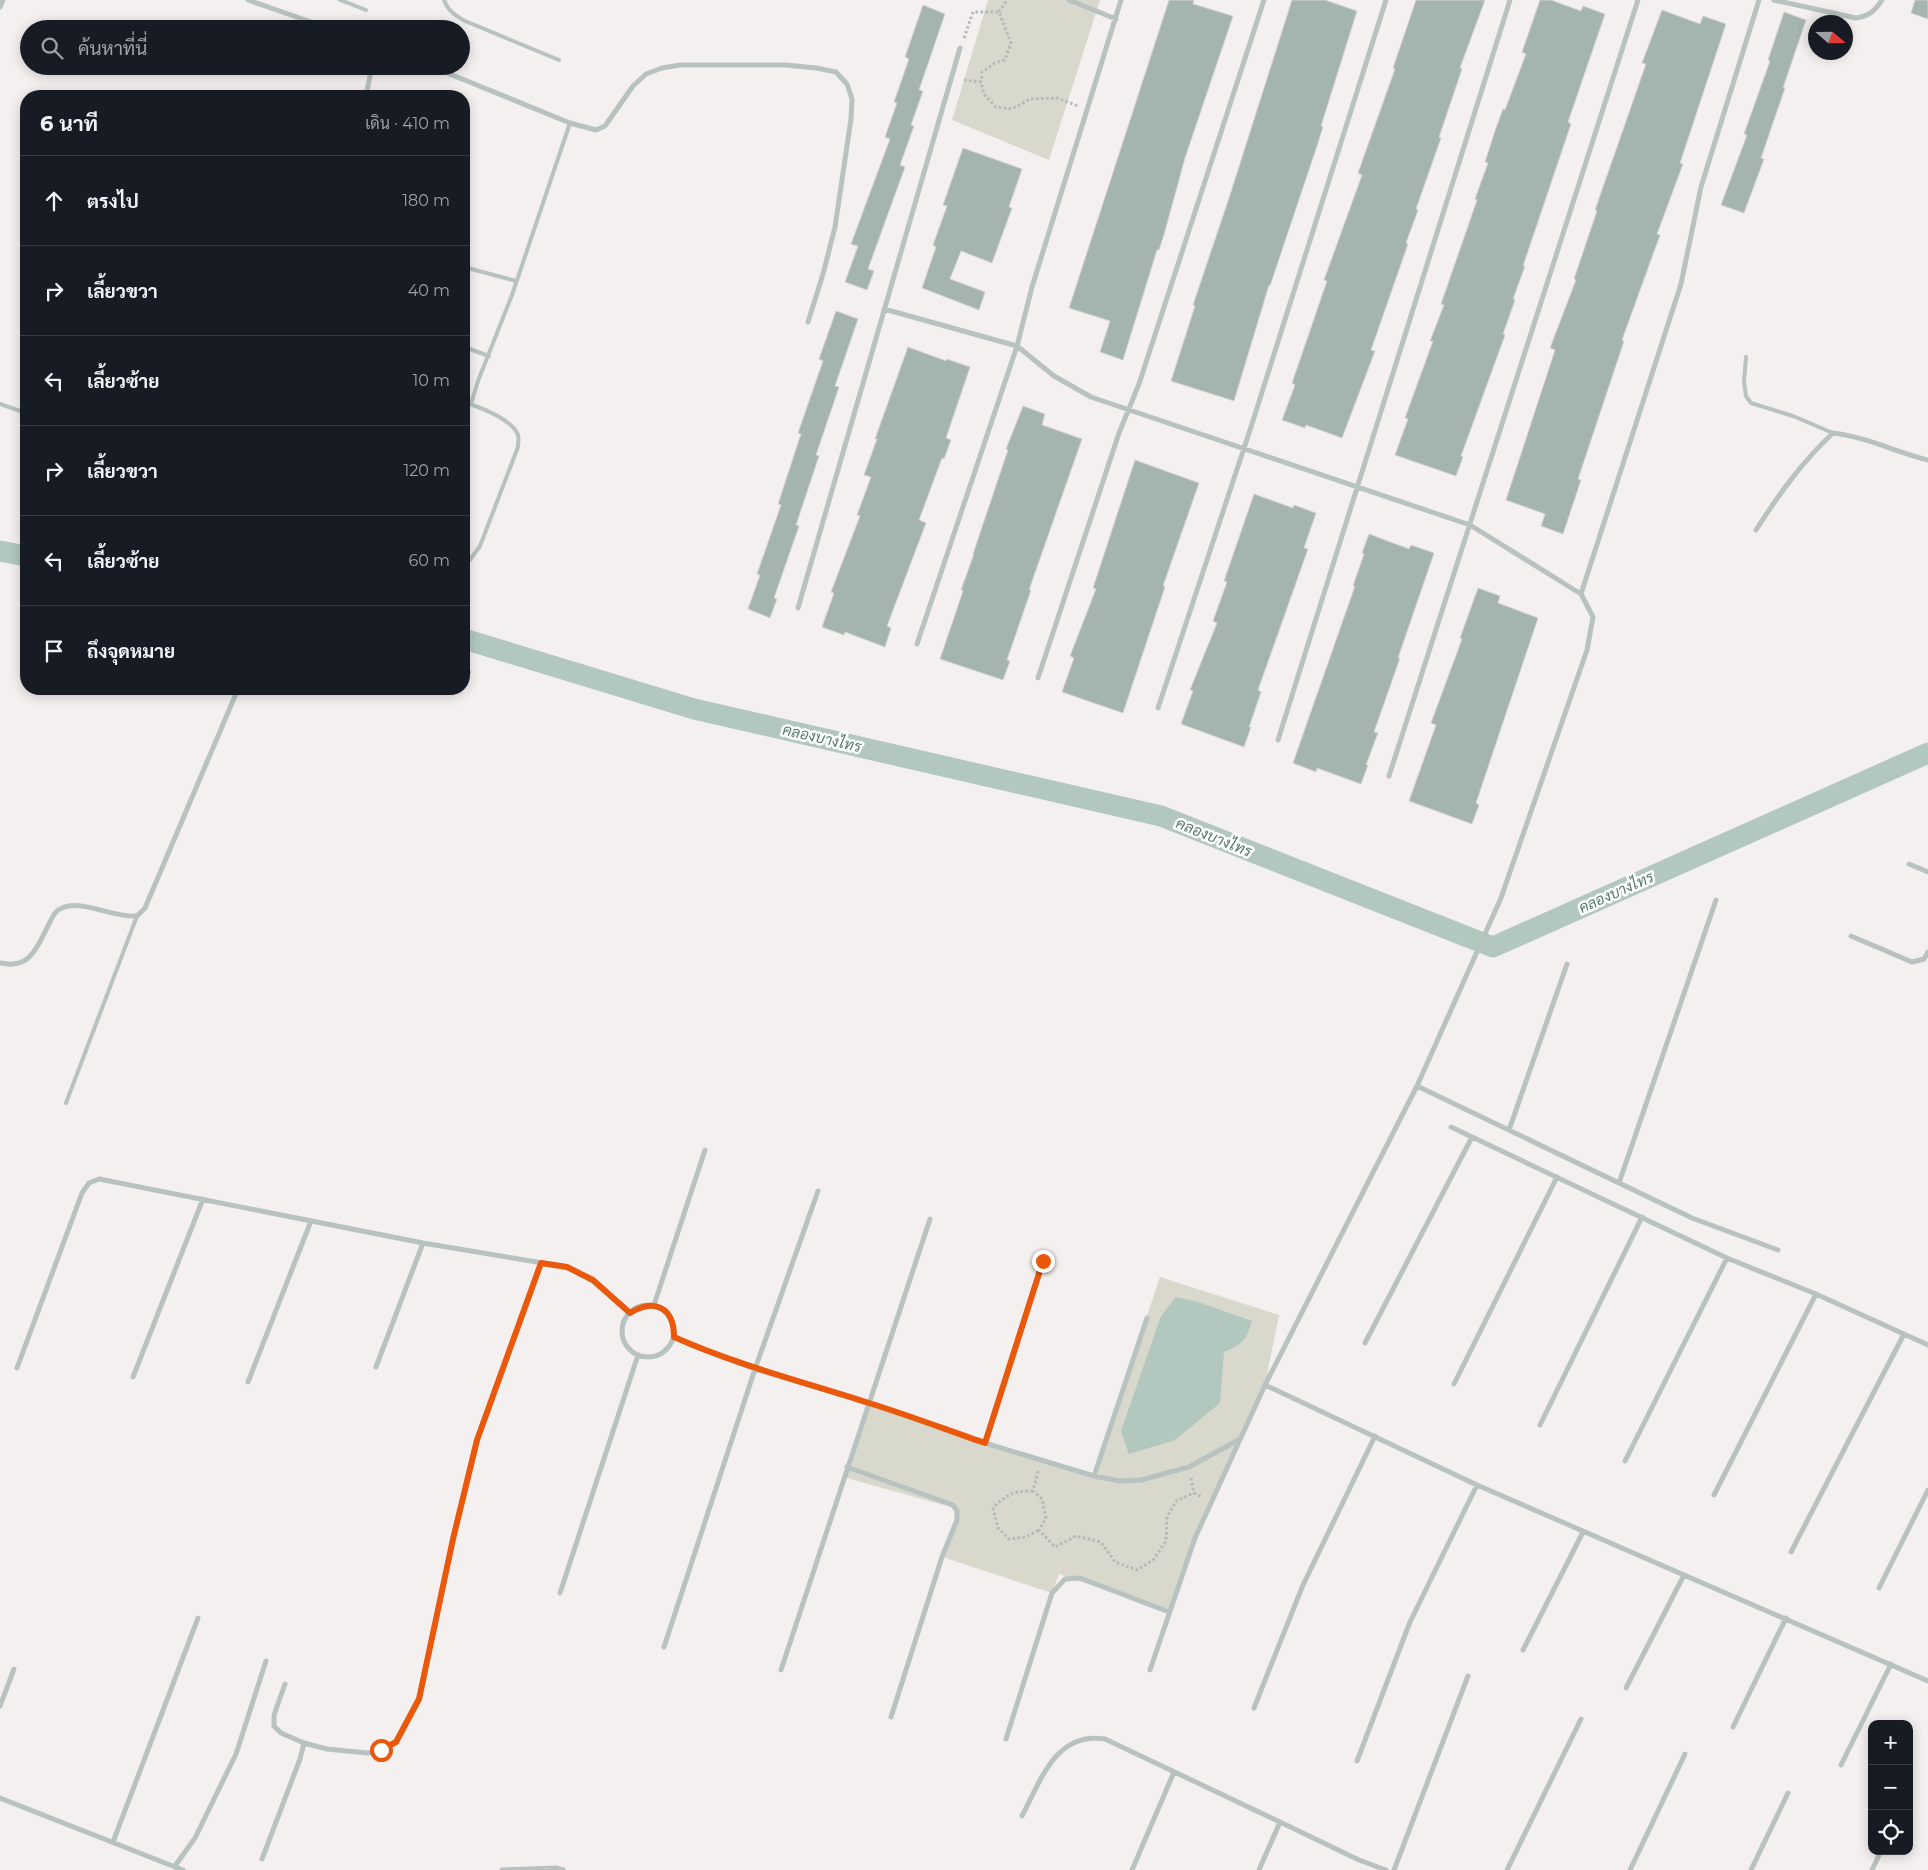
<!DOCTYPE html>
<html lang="th">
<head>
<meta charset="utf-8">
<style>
	body { margin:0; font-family:Montserrat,Sarabun,sans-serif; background:#242831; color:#f1f3f6 }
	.controls { position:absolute; right:15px; bottom:15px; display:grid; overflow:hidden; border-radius:10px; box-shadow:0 2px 12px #0003 }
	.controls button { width:45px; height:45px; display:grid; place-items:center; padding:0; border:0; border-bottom:1px solid #363941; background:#171b24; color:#f1f3f6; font:25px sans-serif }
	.compass { position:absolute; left:1808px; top:15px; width:45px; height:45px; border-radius:50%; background:#171b24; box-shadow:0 2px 12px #0003; rotate:110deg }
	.stop { position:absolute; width:15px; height:15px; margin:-11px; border:4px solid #ea580c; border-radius:50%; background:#fff }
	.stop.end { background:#ea580c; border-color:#fff; box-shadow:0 1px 5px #0008 }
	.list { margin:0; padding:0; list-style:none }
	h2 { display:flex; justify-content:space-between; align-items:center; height:65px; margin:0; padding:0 20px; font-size:21px }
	h2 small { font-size:16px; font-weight:400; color:#9ea1a6 }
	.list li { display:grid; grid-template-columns:32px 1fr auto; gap:15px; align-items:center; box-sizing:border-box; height:90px; padding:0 20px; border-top:1px solid #363941 }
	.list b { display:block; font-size:19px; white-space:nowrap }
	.list em { font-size:16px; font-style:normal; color:#9ea1a6 }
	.icon { flex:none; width:28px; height:28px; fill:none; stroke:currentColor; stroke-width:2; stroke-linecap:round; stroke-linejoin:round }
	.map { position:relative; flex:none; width:1928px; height:1870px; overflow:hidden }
	.search { position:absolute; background:#171b24; box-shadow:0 2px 12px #0003; left:20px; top:20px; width:450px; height:55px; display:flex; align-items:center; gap:12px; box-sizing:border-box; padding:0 18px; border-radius:28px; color:#9ea1a6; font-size:19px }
	.panel { position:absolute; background:#171b24; box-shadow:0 2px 12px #0003; left:20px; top:90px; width:450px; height:605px; border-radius:20px }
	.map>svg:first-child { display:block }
</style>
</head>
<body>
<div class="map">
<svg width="1928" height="1870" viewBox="0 0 1928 1870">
	<rect width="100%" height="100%" fill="#f4f0ef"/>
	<!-- green -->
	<path fill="#d9d8cd" d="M988,0H1100L1049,160L952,120Z
		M1160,1277L1279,1315L1265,1385L1195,1538L1169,1612L1059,1574L1052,1593L942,1557L958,1509L843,1477L870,1403L985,1443L1094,1475Z"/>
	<!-- water -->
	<path fill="#b2c8be" d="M1176,1297L1198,1302L1252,1321C1246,1341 1243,1344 1224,1352L1220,1403L1175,1440L1129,1454L1121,1431L1161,1316Z"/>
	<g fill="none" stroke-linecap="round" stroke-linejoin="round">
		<!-- canal -->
		<path stroke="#b2c8be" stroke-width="21" d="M0,551L26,556
			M464,639L694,709L1161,816L1493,947L1928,753"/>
	</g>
	<!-- building -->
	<path fill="#a4b4af" stroke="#d5d3d2" d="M1169,0H1194L1193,4L1233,16L1185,158L1165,231L1159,250H1157L1123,360L1100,352L1110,321L1069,308Z
		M1292,0H1325L1357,11L1321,126L1323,127L1317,146L1270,286L1269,285L1234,401L1171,381L1195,306L1193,305L1230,195Z
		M1416,0H1485L1460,68L1462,69L1439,137L1441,138L1416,209L1418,210L1406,243L1408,244L1371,350L1375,351L1342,438L1306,425L1305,428L1282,420L1295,385L1292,383L1327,281L1324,280L1362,175L1358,173L1395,69L1393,68Z
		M1540,0H1551L1581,11L1583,6L1605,14L1568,122L1571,124L1523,266H1525L1513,299L1515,300L1503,334L1505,335L1461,456L1463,457L1456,476L1395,455L1408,419L1405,418L1433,341H1430L1444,305L1441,304L1477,200L1475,199L1488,163L1485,162L1496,128L1503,109L1505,110L1526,54L1522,52Z
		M1915,0H1928V19L1911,13Z
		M923,5L945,14L919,90L923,91L911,125L914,126L900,165L905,167L868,269L874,271L867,290L845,282L858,246L851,244L890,139L885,137L897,103L894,102L909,59L905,57Z
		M1662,10L1700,24L1703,16L1726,24L1680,163L1683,164L1657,234L1660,235L1622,340L1624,341L1578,479L1581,480L1563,534L1541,526L1545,514L1506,500L1555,350L1550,348L1576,280L1574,279L1597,211L1595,210L1646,64L1642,63Z
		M1784,12L1806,20L1783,88H1785L1761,158L1764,159L1744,213L1721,205L1747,135L1744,134L1770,61L1768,60Z
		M963,148L1022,169L1009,207L1012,208L992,263L961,251L950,279L985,292L979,310L922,288L936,247L933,245L947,206L943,205Z
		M836,311L858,319L835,386L839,387L816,455L819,456L796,525L799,526L774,598L777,599L770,618L748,609L760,575L757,574L781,505L778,504L801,434L798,433L823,361L819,359Z
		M908,347L946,361L947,359L970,367L946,438L951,440L944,459L942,458L919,520L926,523L887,626L891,628L885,647L845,632L844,635L822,627L834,593L831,592L860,516L857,515L871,477L864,475L877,439H875Z
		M1023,406L1045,414L1042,425L1082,439L1029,590H1031L1007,660L1010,661L1003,680L940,659L963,591L961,590L974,554H973L1008,450L1006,449Z
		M1135,460L1199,483L1163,586L1165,587L1123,713L1062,692L1074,658L1070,656L1096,589L1093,588Z
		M1254,494L1293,508L1294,505L1316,513L1304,548L1308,549L1258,690L1261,692L1249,727H1251L1244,747L1181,724L1193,691L1190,690L1217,623L1213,621L1227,582L1224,581Z
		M1369,534L1409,549L1411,545L1434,553L1398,658H1400L1374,732L1378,733L1366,765H1368L1361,784L1317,768L1316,772L1293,763L1355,586H1353L1364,554L1362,553Z
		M1478,588L1500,596L1498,603L1538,618L1476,803L1479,805L1472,824L1409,801L1436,725L1431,723L1462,639L1460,638Z"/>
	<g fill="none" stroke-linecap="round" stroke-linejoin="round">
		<!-- path -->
		<path stroke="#b3bab8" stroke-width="3" stroke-dasharray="2.5 2.5" stroke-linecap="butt" d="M999,12L1007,0
			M964,38L973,12H999L1011,43L1005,60L995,63L982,72L981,82
			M964,80L981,82L984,94L996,107L1012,109L1030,99L1057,98L1078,106
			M1038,1471L1033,1491L1042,1499L1046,1518L1039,1530L1055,1547L1076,1536L1101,1542L1115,1562L1137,1570L1153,1560L1166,1541L1167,1517L1176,1501L1194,1493
			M1191,1478L1194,1493L1202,1497
			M1033,1491C1014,1490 1006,1495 993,1508L998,1528L1009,1539L1026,1537L1039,1530"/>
		<!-- service -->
		<path stroke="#b8c2c0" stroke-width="4" d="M340,0L366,10
			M444,0C448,11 455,15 465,21L559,60
			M464,267L516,281
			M464,347L489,356
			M1746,357L1744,382L1746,396L1751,403L1793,416L1833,433
			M464,402C479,407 512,419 518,435C519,438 518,443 518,447L480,546L469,561L464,563
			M0,404L26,413
			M471,404L478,381L512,295L570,123
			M464,670L469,672
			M66,1103L137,916"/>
		<!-- minor -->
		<path stroke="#b8c2c0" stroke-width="5" d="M248,0L331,29
			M1069,0L1116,19
			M1774,0L1856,18C1869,16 1875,11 1882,0
			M0,7L3,0
			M430,66L570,123L596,130L605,126L633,86L646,74L662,68L680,65H786L816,68L836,72L847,84L852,99L851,119L835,227L823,274L808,322
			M366,96L372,66
			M884,309L1017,346L1054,376L1091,397L1470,525L1581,594L1593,617L1587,650L1501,898L1417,1086L1265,1385L1211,1503L1195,1538L1150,1670
			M1756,530C1779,494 1802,462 1833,433C1866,437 1896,452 1928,460
			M1581,594L1681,284L1701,187L1759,0
			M798,608L960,48
			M917,644L1017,346L1032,287L1121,0
			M1038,678L1119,433L1139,384L1264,0
			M1158,708L1251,427L1386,0
			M1278,740L1510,0
			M1389,776L1638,0
			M1909,864L1928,872
			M1851,936L1912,962L1924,959L1928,952
			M0,963C32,970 37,946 50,922C52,917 56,910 62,908C81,899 114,918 137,916L145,908L238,689
			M1417,1086L1692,1218L1778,1250
			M1451,1127L1727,1258L1816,1294L1928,1345
			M1509,1130L1567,964
			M1619,1183L1716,900
			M654,1305L705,1150
			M622 1331a26 26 0 1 1 52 0a26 26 0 1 1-52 0Z
			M674,1337L704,1350L755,1369L870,1403L985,1443L1094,1476L1120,1481L1141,1480L1189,1467L1240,1439
			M1365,1343L1472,1137
			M376,1367L423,1243
			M17,1368L82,1193L89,1183L99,1179L423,1243L567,1267L593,1281L630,1313
			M133,1377L203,1199
			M248,1382L311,1221
			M1454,1384L1557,1177
			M1265,1385L1477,1485L1928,1681
			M1540,1425L1642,1217
			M985,1443L1043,1261
			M1625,1461L1727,1258
			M847,1467L953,1505L957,1511V1520L942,1557L891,1717
			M1094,1476L1147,1318
			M1714,1495L1816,1294
			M1791,1552L1904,1334
			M1879,1588L1928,1490
			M560,1593L638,1355
			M664,1647L755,1369L818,1191
			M1523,1650L1583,1532
			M781,1670L930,1219
			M285,1684L274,1715V1726L281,1733L304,1743
			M1626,1688L1684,1575
			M0,1706L14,1669
			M1254,1708L1303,1585L1375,1436
			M1733,1727L1786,1618
			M1006,1739L1052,1593L1065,1579L1080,1578L1169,1612
			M1357,1761L1410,1622L1477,1485
			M1841,1765L1891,1664
			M0,1798L183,1870
			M1022,1816C1041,1780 1056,1731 1105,1739L1280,1822L1259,1870
			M1280,1822L1359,1860L1386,1870
			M113,1842L198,1618
			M262,1859L300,1759L304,1743L327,1749L367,1753L381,1751L396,1742L419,1699L453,1539L477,1440L541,1263
			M175,1866L195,1838L236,1754L266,1661
			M502,1870L556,1868L563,1870
			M1132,1870L1174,1772
			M1394,1870L1468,1676
			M1507,1870L1581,1719
			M1630,1870L1685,1754
			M1751,1870L1788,1793
			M1872,1870L1881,1851"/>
	</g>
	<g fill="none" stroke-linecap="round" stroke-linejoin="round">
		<!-- route -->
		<path stroke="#ea580c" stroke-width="6" d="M381,1750L396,1742L419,1699L453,1539L477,1440L541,1263L567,1267L593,1280L630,1313C654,1298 674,1307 674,1337C737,1365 804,1382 869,1403C908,1415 947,1430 985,1443L1043,1261"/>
	</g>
	<g text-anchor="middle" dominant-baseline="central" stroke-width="5" stroke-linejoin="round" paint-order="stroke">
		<!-- water labels -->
		<g font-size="15" font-style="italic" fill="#567b6b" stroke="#fff">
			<text transform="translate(822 738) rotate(13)">คลองบางไทร</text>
			<text transform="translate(1214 837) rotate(22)">คลองบางไทร</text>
			<text transform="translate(1616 892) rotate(-24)">คลองบางไทร</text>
		</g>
	</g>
</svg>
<div class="controls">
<button>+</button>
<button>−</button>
<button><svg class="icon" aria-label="locate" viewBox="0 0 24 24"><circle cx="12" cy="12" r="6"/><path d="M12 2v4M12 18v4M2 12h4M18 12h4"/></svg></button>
</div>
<svg class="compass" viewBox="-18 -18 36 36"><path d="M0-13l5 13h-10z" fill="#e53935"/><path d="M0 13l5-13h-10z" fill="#9ea1a6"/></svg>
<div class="stop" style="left:381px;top:1750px"></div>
<div class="stop end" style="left:1043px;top:1261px"></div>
<div class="search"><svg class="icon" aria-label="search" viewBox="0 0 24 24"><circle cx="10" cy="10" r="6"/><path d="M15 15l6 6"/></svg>ค้นหาที่นี่</div>
<section class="panel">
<h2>6 นาที<small>เดิน · 410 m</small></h2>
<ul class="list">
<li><svg class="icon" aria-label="ahead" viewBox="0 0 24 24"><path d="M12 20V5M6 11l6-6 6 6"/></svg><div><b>ตรงไป</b></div><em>180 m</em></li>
<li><svg class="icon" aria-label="right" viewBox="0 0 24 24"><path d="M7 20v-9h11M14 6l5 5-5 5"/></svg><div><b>เลี้ยวขวา</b></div><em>40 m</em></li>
<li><svg class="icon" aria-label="left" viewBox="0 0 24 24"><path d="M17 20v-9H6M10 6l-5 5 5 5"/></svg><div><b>เลี้ยวซ้าย</b></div><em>10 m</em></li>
<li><svg class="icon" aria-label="right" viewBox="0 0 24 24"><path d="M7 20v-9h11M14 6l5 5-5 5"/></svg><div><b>เลี้ยวขวา</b></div><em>120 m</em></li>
<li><svg class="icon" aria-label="left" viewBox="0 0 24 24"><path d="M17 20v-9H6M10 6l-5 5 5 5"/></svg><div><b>เลี้ยวซ้าย</b></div><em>60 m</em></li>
<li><svg class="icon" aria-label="arrive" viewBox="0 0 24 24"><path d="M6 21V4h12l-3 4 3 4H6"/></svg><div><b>ถึงจุดหมาย</b></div></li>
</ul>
</section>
</div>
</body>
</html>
